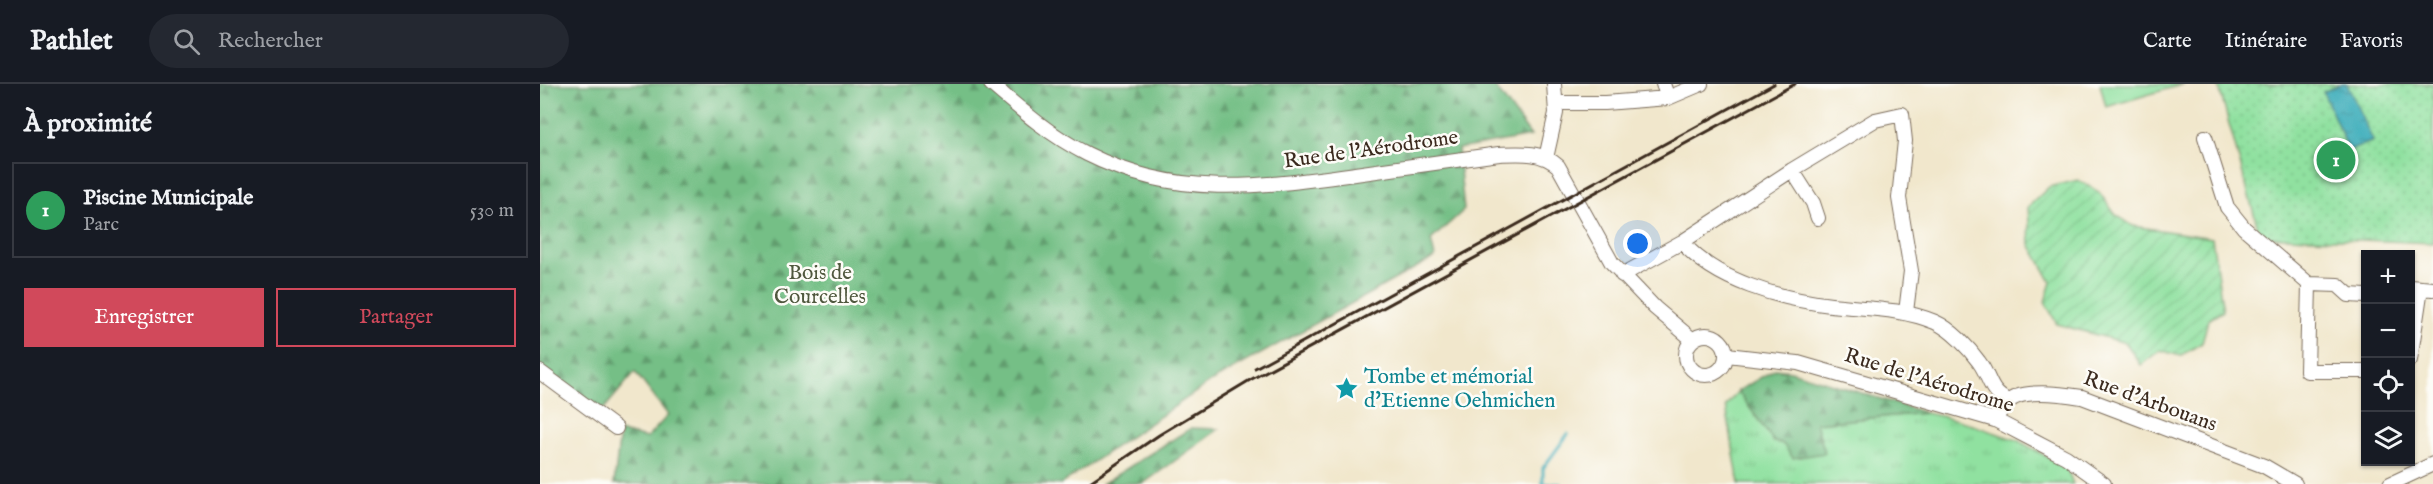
<!DOCTYPE html>
<html lang="fr">
<head>
<meta charset="utf-8">
<style>
	body { margin:0; font-family:"IM FELL English",serif; background:#242831; color:#f1f3f6 }
	.controls { position:absolute; right:18px; bottom:18px; display:grid; overflow:hidden; border-radius:0px; box-shadow:0 2px 4px #0004 }
	.controls button { width:54px; height:54px; display:grid; place-items:center; padding:0; border:0; border-bottom:2px solid #363941; background:#171b24; color:#f1f3f6; font:30px sans-serif }
	.you { position:absolute; left:1098px; top:160px; width:21px; height:21px; margin:-15px; border:4px solid #fff; border-radius:50%; background:#1a73e8; box-shadow:0 0 0 9px #1a73e833 }
	.badge { display:grid; place-items:center; width:39px; height:39px; border-radius:50%; background:#d1495b; color:#fff; font-size:20px; font-weight:700 }
	.pin { position:absolute; translate:-50% -50%; border:3px solid #fff; box-shadow:0 2px 6px #0006 }
	.list { margin:0; padding:0; list-style:none }
	h2 { display:flex; justify-content:space-between; align-items:center; height:78px; margin:0; padding:0 24px; font-size:26px }
	h2 small { font-size:20px; font-weight:400; color:#9ea1a6 }
	.list li { display:grid; grid-template-columns:39px 1fr auto; gap:18px; align-items:center; box-sizing:border-box; height:96px; margin:0 12px 12px; padding:0 12px; border:2px solid #363941; border-radius:0px }
	.list b { display:block; font-size:22px; white-space:nowrap }
	.list p { margin:0; font-size:20px; white-space:nowrap; color:#9ea1a6 }
	.list em { font-size:20px; font-style:normal; color:#9ea1a6 }
	.actions { display:flex; gap:12px; padding:18px 24px }
	.actions a { flex:1; padding:14px 0; border:2px solid #d1495b; border-radius:0px; text-align:center; font-size:21px; color:#d1495b }
	.actions .main { background:#d1495b; color:#fff }
	.icon { flex:none; width:33px; height:33px; fill:none; stroke:currentColor; stroke-width:2; stroke-linecap:round; stroke-linejoin:round }
	.map { position:relative; flex:none; width:1893px; height:400px; overflow:hidden }
	header { display:flex; align-items:center; gap:36px; box-sizing:border-box; height:84px; padding:0 30px; background:#171b24; border-bottom:2px solid #363941 }
	header strong { font-size:28px }
	nav { display:flex; gap:33px; margin-inline-start:auto; font-size:21px }
	.search { width:420px; height:54px; background:#242831; display:flex; align-items:center; gap:15px; box-sizing:border-box; padding:0 21px; border-radius:33px; color:#9ea1a6; font-size:22px }
	main { display:flex }
	aside { flex:1; background:#171b24 }
	.map>svg:first-child { display:block }
</style>
</head>
<body>
<header>
<strong>Pathlet</strong>
<div class="search"><svg class="icon" aria-label="search" viewBox="0 0 24 24"><circle cx="10" cy="10" r="6"/><path d="M15 15l6 6"/></svg>Rechercher</div>
<nav><a>Carte</a><a>Itinéraire</a><a>Favoris</a></nav>
</header>
<main>
<aside>
<h2>À proximité<small></small></h2>
<ul class="list">
<li><span class="badge" style="background:#2e9e5b">1</span><div><b>Piscine Municipale</b><p>Parc</p></div><em>530 m</em></li>
</ul>
<div class="actions"><a class="main">Enregistrer</a><a>Partager</a></div>
</aside>
<div class="map">
<svg width="1893" height="400" viewBox="0 0 1893 400">
	<defs>
		<pattern id="grass-tufts" width="24" height="20" patternUnits="userSpaceOnUse" patternTransform="scale(1.5)"><rect width="24" height="20" fill="#90e1a0"/><path d="M3 7l-1-3M5 7V3M7 7l1-3M15 17l-1-3M17 17v-4M19 17l1-3" fill="none" stroke="#7dc189"/></pattern>
		<pattern id="forest-firs" width="22" height="20" patternUnits="userSpaceOnUse" patternTransform="scale(1.5)"><rect width="22" height="20" fill="#74bf86"/><path d="M5 1l3.5 6h-7zM16 11l3.5 6h-7z" fill="#609b6d"/></pattern>
		<pattern id="park-dots" width="8" height="8" patternUnits="userSpaceOnUse" patternTransform="scale(1.5)"><rect width="8" height="8" fill="#90e1a0"/><path d="M2 2h.1M6 6h.1" fill="none" stroke="#7dc189" stroke-width="1.8" stroke-linecap="round"/></pattern>
		<pattern id="garden-furrows" width="10" height="10" patternUnits="userSpaceOnUse" patternTransform="scale(1.5)"><rect width="10" height="10" fill="#90e1a0"/><path d="M-1 1l2-2M0 10L10 0M9 11l2-2" fill="none" stroke="#7dc189"/></pattern>
		<pattern id="water-ripples" width="26" height="14" patternUnits="userSpaceOnUse" patternTransform="scale(1.5)"><rect width="26" height="14" fill="#40afbc"/><path d="M2 4q2-2 4 0t4 0M15 11q2-2 4 0t4 0" fill="none" stroke="#378f98"/></pattern>
	</defs>
	<rect width="100%" height="100%" fill="#fdfcf7"/>
	<filter id="ink" filterUnits="userSpaceOnUse"><feTurbulence type="fractalNoise" baseFrequency=".0167" numOctaves="2"/><feDisplacementMap in="SourceGraphic" scale="12" xChannelSelector="R" yChannelSelector="G"/><feConvolveMatrix kernelMatrix="1 2 1 2 8 2 1 2 1" color-interpolation-filters="sRGB"/></filter>
	<filter id="wash" filterUnits="userSpaceOnUse"><feTurbulence type="fractalNoise" baseFrequency=".008" numOctaves="4" result="noise"/><feDisplacementMap in="SourceGraphic" scale="24" xChannelSelector="R" yChannelSelector="G"/><feGaussianBlur stdDeviation="1.35" result="paint"/><feColorMatrix in="noise" values="0 0 0 0 0 0 0 0 0 0 0 0 0 0 0 0 0 1.4 0 .05"/><feComposite in="paint" operator="in"/></filter>
	<g filter="url(#wash)">
		<rect width="100%" height="100%" fill="#f1e7cc"/>
		<!-- grass -->
		<path fill="url(#grass-tufts)" stroke="#66865f" stroke-width="1.5" d="M1198,307L1234,358L1275,339L1386,329L1418,336L1479,357L1527,384L1533,400H1199L1186,322Z"/>
		<!-- forest -->
		<path fill="url(#forest-firs)" stroke="#587452" stroke-width="1.5" d="M0,0H953L991,52L918,65L924,126L891,156L895,173L672,297L521,400H74L80,348L107,354L128,331L95,288L62,327L0,284Z
			M1235,285L1251,287L1386,329L1276,339L1285,369L1253,374L1243,360L1234,358L1198,307Z
			M651,344L679,345L604,399L562,400Z"/>
		<!-- park -->
		<path fill="url(#park-dots)" stroke="#66865f" stroke-width="1.5" d="M1678,0H1893V159L1720,152Z"/>
		<!-- garden -->
		<path fill="url(#garden-furrows)" stroke="#66865f" stroke-width="1.5" d="M1538,96L1559,108L1575,130L1593,142L1672,154L1683,227L1668,236L1662,259L1640,272L1620,266L1601,281L1586,259L1517,240L1505,218L1511,198L1490,160L1488,123L1509,103Z"/>
		<!-- pitch -->
		<path fill="#90e1a0" stroke="#66865f" stroke-width="1.5" d="M1560,0H1644L1566,23Z"/>
		<!-- water -->
		<path fill="url(#water-ripples)" stroke="#3e6c6d" stroke-width="1.5" d="M1801,0H1807L1833,57L1809,67L1783,8Z"/>
		<g fill="none" stroke-linecap="round" stroke-linejoin="round">
			<!-- stream -->
			<path stroke="#40afbc" stroke-width="3" d="M1021,400H1003V384L1028,350"/>
		</g>
	</g>
	<g filter="url(#ink)">
		<g fill="none" stroke-linecap="round" stroke-linejoin="round">
			<defs>
				<path id="minor" d="M451,0C481,26 511,52 547,70C636,115 720,103 815,90C863,83 911,77 959,70C981,69 1001,67 1018,82L1072,179L1115,224L1153,256
					M1123,0L1128,14
					M1016,19H1065L1128,14L1161,0
					M1665,53L1687,123L1704,144L1769,200L1798,201L1809,211L1826,212
					M1006,74L1016,29L1014,0
					M1252,86L1273,119L1278,134
					M1142,158C1175,197 1241,215 1291,221C1326,225 1361,224 1395,238C1411,245 1429,264 1439,278C1451,294 1448,307 1468,317
					M1082,191L1142,158L1252,86L1335,36L1362,30L1365,57L1359,114L1371,187L1366,228
					M1769,200L1767,287H1826
					M1870,203L1893,205
					M1146 271a20 20 0 1 1 40 0a20 20 0 1 1-40 0Z
					M1187,271L1258,279L1455,336L1526,373L1564,400
					M1870,276L1881,204
					M0,288L76,344
					M1455,336C1459,329 1463,322 1469,317C1484,304 1524,310 1542,313L1724,382L1755,400
					M1850,400L1893,380"/>
			</defs>
			<!-- minor casing -->
			<use href="#minor" stroke="#7b6c5b" stroke-width="16"/>
			<!-- minor -->
			<use href="#minor" stroke="#fff" stroke-width="14"/>
			<!-- rail -->
			<path stroke="#3b2a1e" stroke-width="3" d="M715,284L1234,0
				M547,400L619,351L710,296L1255,0"/>
		</g>
	</g>
	<!-- icons -->
	<defs>
		<symbol id="sight-bare" viewBox="-9 -9 18 18"><path d="M0-6L1.8-2.2L6-1.7L2.9 1.2L3.7 5.4L0 3.3L-3.7 5.4L-2.9 1.2L-6-1.7L-1.8-2.2Z" fill="#0f9aa8" stroke="#fdfcf7" stroke-width="2.5" paint-order="stroke"/></symbol>
	</defs>
	<g fill-rule="evenodd">
		<use href="#sight-bare" x="790" y="288" width="33" height="33"/>
	</g>
	<g text-anchor="middle" dominant-baseline="central" stroke-width="5" stroke-linejoin="round" paint-order="stroke">
		<!-- street labels -->
		<g font-size="21" fill="#3b2a1e" stroke="#fdfcf7">
			<text transform="translate(831 66) rotate(-8)">Rue de l'Aérodrome</text>
			<text transform="translate(1389 297) rotate(17)">Rue de l'Aérodrome</text>
			<text transform="translate(1610 318) rotate(20)">Rue d'Arbouans</text>
		</g>
		<!-- park labels -->
		<g font-size="21" fill="#50583e" stroke="#fdfcf7">
			<text x="280" y="189">Bois de<tspan x="280" dy="24">Courcelles</tspan></text>
		</g>
		<!-- culture labels -->
		<g font-size="21" fill="#0d838f" stroke="#fdfcf7" text-anchor="start">
			<text x="824" y="293">Tombe et mémorial<tspan x="824" dy="24">d'Etienne Oehmichen</tspan></text>
		</g>
	</g>
</svg>
<div class="controls">
<button>+</button>
<button>−</button>
<button><svg class="icon" aria-label="locate" viewBox="0 0 24 24"><circle cx="12" cy="12" r="6"/><path d="M12 2v4M12 18v4M2 12h4M18 12h4"/></svg></button>
<button><svg class="icon" aria-label="layers" viewBox="0 0 24 24"><path d="M12 4l9 5-9 5-9-5zM3 14l9 5 9-5"/></svg></button>
</div>
<div class="you"></div>
<div class="pin badge" style="left:1796px;top:76px;background:#2e9e5b">1</div>
</div>
</main>
</body>
</html>
